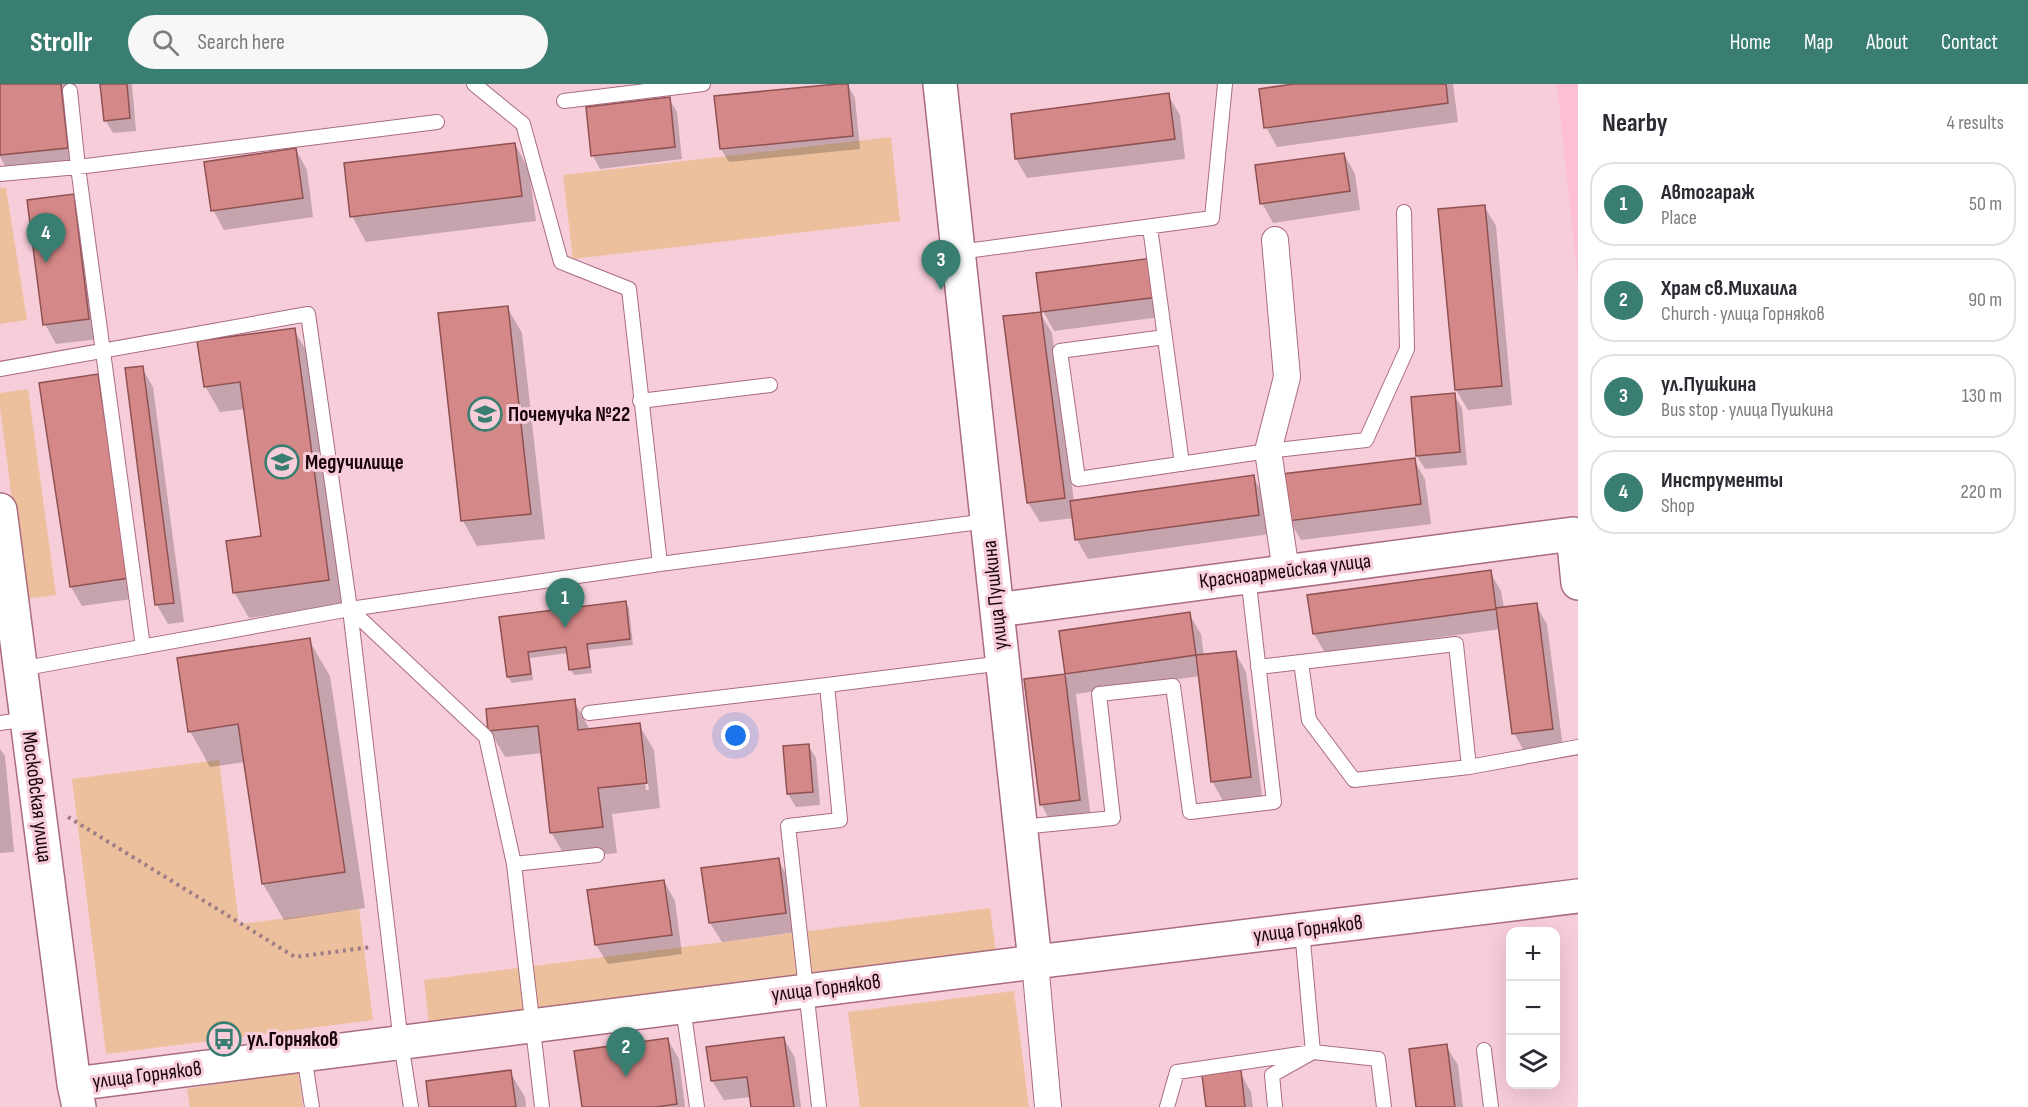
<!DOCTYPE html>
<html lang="en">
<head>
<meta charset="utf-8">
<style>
	body { margin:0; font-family:"Sofia Sans Condensed",sans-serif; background:#f7f7f7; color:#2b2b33 }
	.controls { position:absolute; right:18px; bottom:18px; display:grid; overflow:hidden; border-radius:12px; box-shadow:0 6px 24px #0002 }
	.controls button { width:54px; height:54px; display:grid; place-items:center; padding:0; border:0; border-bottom:2px solid #e1e1e2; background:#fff; color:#2b2b33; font:30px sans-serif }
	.you { position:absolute; left:736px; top:652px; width:21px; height:21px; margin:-15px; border:4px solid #fff; border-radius:50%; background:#1a73e8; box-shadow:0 0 0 9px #1a73e833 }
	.badge { display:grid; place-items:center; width:39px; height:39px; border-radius:50%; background:#3a7e72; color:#fff; font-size:20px; font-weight:700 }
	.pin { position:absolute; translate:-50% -50px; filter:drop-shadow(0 2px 3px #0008) }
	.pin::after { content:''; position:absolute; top:32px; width:21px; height:18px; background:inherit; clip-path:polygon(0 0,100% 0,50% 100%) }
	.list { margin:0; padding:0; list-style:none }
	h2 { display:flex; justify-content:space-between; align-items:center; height:78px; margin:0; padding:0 24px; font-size:26px }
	h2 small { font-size:20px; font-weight:400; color:#7c7c81 }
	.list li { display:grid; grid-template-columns:39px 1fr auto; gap:18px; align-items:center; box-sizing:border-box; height:84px; margin:0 12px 12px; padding:0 12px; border:2px solid #e1e1e2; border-radius:24px }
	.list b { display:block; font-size:22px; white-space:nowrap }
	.list p { margin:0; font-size:20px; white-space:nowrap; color:#7c7c81 }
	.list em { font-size:20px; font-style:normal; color:#7c7c81 }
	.icon { flex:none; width:33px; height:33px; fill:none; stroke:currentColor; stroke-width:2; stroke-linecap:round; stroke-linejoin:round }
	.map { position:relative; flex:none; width:1578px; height:1023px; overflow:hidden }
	header { display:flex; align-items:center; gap:36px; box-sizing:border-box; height:84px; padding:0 30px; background:#3a7e72; color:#fff }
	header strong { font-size:28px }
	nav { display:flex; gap:33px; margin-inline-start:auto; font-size:21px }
	.search { width:420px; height:54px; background:#f7f7f7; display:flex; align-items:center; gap:15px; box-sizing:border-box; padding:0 21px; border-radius:33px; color:#7c7c81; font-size:22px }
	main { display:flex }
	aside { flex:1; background:#fff }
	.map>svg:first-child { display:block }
</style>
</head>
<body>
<header>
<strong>Strollr</strong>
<div class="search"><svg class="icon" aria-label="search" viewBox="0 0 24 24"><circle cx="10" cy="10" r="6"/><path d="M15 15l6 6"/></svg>Search here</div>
<nav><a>Home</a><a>Map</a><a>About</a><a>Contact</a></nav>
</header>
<main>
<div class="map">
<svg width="1578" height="1023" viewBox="0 0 1578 1023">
	<rect width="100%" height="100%" fill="#f7cdd9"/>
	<!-- built -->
	<path fill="#fdbfd1" d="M1557,0H1578V198Z"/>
	<!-- green -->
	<path fill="#edc09d" d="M891,53L900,137L573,175L563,91Z
		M0,104H6L27,236L0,240Z
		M28,305L56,511L25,515L0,324V309Z
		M219,676L239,840L359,825L373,936L106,970L72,695Z
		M990,824L996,868L429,940L424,896Z
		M1014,907L1029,1023H860L848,928Z
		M298,987L303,1023H190L187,1005Z"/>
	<!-- shadow -->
	<path fill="#0003" fill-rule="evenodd" d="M0,0H70L78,84L10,91L0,73Z
		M102,0H132L136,47L113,49L105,36Z
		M828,0H847L855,14L860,65L729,78L721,65L829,2Z
		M1304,0H1453L1458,38L1277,63L1266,43Z
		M1168,11L1180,31L1185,75L1027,94L1016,75Z
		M669,15L677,28L682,75L600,85L593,72Z
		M515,60L529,86L536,137L366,158L352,132Z
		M296,66L307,86L313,133L224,146L213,126Z
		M1344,70L1355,90L1360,126L1273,139L1262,119Z
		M73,111L84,131L100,255L56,260L45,240Z
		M1484,122L1496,142L1512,321L1468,326L1456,306L1440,126Z
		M1152,175L1168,232L1054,247L1043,227Z
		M507,223L522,249L545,455L477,462L463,437Z
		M1040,229L1052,249L1074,418L1253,393L1265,413L1270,450L1088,475L1077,456L1074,434L1040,438L1028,419Z
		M294,246L309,271L343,521L249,534L234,508L263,453L245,325L220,328L205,302Z
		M142,284L153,303L184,538L168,540L157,521Z
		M97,292L109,311L139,514L82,522L71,503Z
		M1454,311L1462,324L1467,381L1425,385L1417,372Z
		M1414,376L1425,395L1431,440L1301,456L1289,436Z
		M1490,488L1501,507L1504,524L1536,521L1547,540L1563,664L1525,669L1514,649L1501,545L1325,569L1314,550Z
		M625,518L629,524L633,561L589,566L592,589L574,591L570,585L568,569L530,574L533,596L512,599L508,593L501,534Z
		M1189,530L1201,550L1204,572L1235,568L1246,588L1262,712L1223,717L1212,697L1200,592L1076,610L1091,735L1052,740L1041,720L1026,596L1067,592L1061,549Z
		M309,556L330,592L365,824L284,836L263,800L245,678L210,683L190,647Z
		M574,617L590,646L639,641L654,666L660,724L612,730L617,769L566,774L551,748L542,669L505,673L490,647L487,626ZM641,666H644L649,706H646Z
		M808,661L816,674L820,721L796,723L788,710Z
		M0,665L5,672L14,768L0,769Z
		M778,776L789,795L797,848L722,858L710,839Z
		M664,797L675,817L682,870L608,880L596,861Z
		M784,955L795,974L801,1023H753L751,1013L724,1016L712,997Z
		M668,956L679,975L685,1023H584Z
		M1446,962L1458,981L1463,1023H1418Z
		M510,988L525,1013L526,1023H431Z
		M1240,988L1251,1008L1253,1023H1208Z"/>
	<!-- building -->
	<path fill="#d58888" stroke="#8f5152" stroke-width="1.5" d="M0,0H61L68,64L0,71Z
		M100,0H127L130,34L104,37Z
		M837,0H848L853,52L720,65L714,12Z
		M1293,0H1446L1448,19L1264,44L1259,5Z
		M1169,9L1175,55L1015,75L1011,30Z
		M670,13L675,63L591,72L586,23Z
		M515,59L522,112L350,133L344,79Z
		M296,64L303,114L211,127L204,78Z
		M1344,69L1350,107L1260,120L1255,81Z
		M74,110L89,235L43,241L27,116Z
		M1485,121L1502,302L1455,306L1438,125Z
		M1153,174L1158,213L1041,228L1036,189Z
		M508,222L531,430L461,437L438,229Z
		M1041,228L1065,414L1027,419L1003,232Z
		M295,244L329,496L233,509L226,457L261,452L240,298L204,303L197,257Z
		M143,282L174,519L155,521L125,284Z
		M98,290L129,494L70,503L39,299Z
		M1455,309L1460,368L1416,372L1411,313Z
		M1415,374L1421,420L1288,437L1282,390Z
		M1254,391L1259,431L1075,456L1070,417Z
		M1491,486L1496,525L1313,550L1307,511Z
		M626,517L630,555L587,560L590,583L569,586L566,563L528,568L531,590L507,593L499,533Z
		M1537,519L1553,645L1512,650L1496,524Z
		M1190,528L1196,571L1065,590L1059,547Z
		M310,554L345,788L262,800L238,640L188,648L177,574Z
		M1236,567L1251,693L1211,698L1196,571Z
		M1065,590L1080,716L1040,721L1024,595Z
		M575,615L578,646L640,639L647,699L598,704L603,743L550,749L538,642L488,647L486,625Z
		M809,660L813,708L787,710L783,662Z
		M779,774L786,829L709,839L701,784Z
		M664,796L672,851L595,861L587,806Z
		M784,953L794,1023H751L747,993L711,997L706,963Z
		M668,954L677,1020L656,1023H582L574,967Z
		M1447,960L1455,1023H1416L1409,965Z
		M511,986L516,1023H429L426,997Z
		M1241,986L1245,1023H1206L1202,991Z"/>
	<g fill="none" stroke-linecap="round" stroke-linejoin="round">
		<defs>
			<path id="lane" d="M474,0L523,40L561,178L629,205L660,480L987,437
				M70,7L78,83L143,563
				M564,17L703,0
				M0,90L78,83L437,38
				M1150,143L1182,380
				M959,168L1212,134L1225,0
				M1165,253L1060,267L1078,395L1268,367L1366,356L1407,265L1404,128
				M0,285L308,230L350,525L401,959L411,1023
				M640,317L770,301
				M350,525L660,480
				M1301,578L1309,636L1354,696L1469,683L1578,663
				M1258,583L1456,560L1469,683
				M20,585L350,525L486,653L514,780L542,1023
				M589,629L827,601
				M0,639L27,635
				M1021,743L1113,734L1099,610L1173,602L1190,728L1274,718L1248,492
				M514,780L597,771
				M683,923L697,1023
				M1484,966L1491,1023
				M304,971L312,1023
				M819,1023L788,742L840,736L827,601L1003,579
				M1167,1023L1177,988L1313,968L1378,975L1384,1023
				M1275,1023L1272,991L1313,968L1302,846"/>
			<path id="street" d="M1275,156L1287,293L1268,367L1286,487
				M1035,878L1048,1023"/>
			<path id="secondary" d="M940,0L1035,878
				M0,426L74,1000L79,1023
				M997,526L1573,450L1578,499
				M74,1000L1035,878L1578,812"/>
		</defs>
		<!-- lane casing -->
		<use href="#lane" stroke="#aa6c7f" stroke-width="16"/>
		<!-- street casing -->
		<use href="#street" stroke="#aa6c7f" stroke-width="28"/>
		<!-- secondary casing -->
		<use href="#secondary" stroke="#aa6c7f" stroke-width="36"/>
		<!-- path -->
		<path stroke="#9d7c86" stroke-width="4" stroke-dasharray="3 4.5" stroke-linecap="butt" d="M68,733L295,873L371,863"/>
		<!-- lane -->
		<use href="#lane" stroke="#fff" stroke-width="14"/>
		<!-- street -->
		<use href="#street" stroke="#fff" stroke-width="26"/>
		<!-- secondary -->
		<use href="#secondary" stroke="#fff" stroke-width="33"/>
	</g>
	<!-- icons -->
	<defs>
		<symbol id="school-ring" viewBox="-11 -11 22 22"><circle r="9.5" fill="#f7cdd9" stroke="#3a7e72" stroke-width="1.5"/><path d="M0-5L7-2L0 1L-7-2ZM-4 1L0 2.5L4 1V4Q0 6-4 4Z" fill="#3a7e72"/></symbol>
		<symbol id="university-ring" viewBox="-11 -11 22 22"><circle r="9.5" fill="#f7cdd9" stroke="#3a7e72" stroke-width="1.5"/><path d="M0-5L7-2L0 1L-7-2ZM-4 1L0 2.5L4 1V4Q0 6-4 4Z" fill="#3a7e72"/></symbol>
		<symbol id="bus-ring" viewBox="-11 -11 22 22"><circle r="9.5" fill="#f7cdd9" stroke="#3a7e72" stroke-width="1.5"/><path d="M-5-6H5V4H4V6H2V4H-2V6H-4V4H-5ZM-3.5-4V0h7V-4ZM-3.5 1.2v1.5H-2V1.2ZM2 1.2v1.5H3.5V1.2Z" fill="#3a7e72"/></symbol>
	</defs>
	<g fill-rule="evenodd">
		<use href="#school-ring" x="466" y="311" width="38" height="38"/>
		<use href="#university-ring" x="263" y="359" width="38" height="38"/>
		<use href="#bus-ring" x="205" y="936" width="38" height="38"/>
	</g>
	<g text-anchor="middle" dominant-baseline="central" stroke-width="6" stroke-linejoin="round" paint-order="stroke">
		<!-- poi labels -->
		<g font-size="21" font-weight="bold" fill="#19040b" stroke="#f7cdd9" text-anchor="start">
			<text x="508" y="330">Почемучка №22</text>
			<text x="305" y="378">Медучилище</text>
			<text x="247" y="955">ул.Горняков</text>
		</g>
		<!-- street labels -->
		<g font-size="21" fill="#19040b" stroke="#f7cdd9">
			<text transform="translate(1285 487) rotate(-7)">Красноармейская улица</text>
			<text transform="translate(995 511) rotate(-96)">улица Пушкина</text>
			<text transform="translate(37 713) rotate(83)">Московская улица</text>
			<text transform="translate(1308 845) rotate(-7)">улица Горняков</text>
			<text transform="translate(826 904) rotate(-7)">улица Горняков</text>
			<text transform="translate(147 991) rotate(-7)">улица Горняков</text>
		</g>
	</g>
</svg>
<div class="controls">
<button>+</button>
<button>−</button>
<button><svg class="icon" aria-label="layers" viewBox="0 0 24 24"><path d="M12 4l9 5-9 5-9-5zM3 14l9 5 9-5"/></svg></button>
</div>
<div class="you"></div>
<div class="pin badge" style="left:565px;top:544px">1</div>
<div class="pin badge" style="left:626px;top:993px">2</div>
<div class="pin badge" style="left:941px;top:206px">3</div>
<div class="pin badge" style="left:46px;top:179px">4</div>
</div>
<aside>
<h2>Nearby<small>4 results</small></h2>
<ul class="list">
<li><span class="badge">1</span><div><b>Автогараж</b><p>Place</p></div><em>50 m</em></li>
<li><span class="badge">2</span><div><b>Храм св.Михаила</b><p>Church · улица Горняков</p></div><em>90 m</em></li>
<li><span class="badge">3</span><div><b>ул.Пушкина</b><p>Bus stop · улица Пушкина</p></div><em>130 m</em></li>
<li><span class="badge">4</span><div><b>Инструменты</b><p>Shop</p></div><em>220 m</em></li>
</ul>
</aside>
</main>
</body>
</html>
